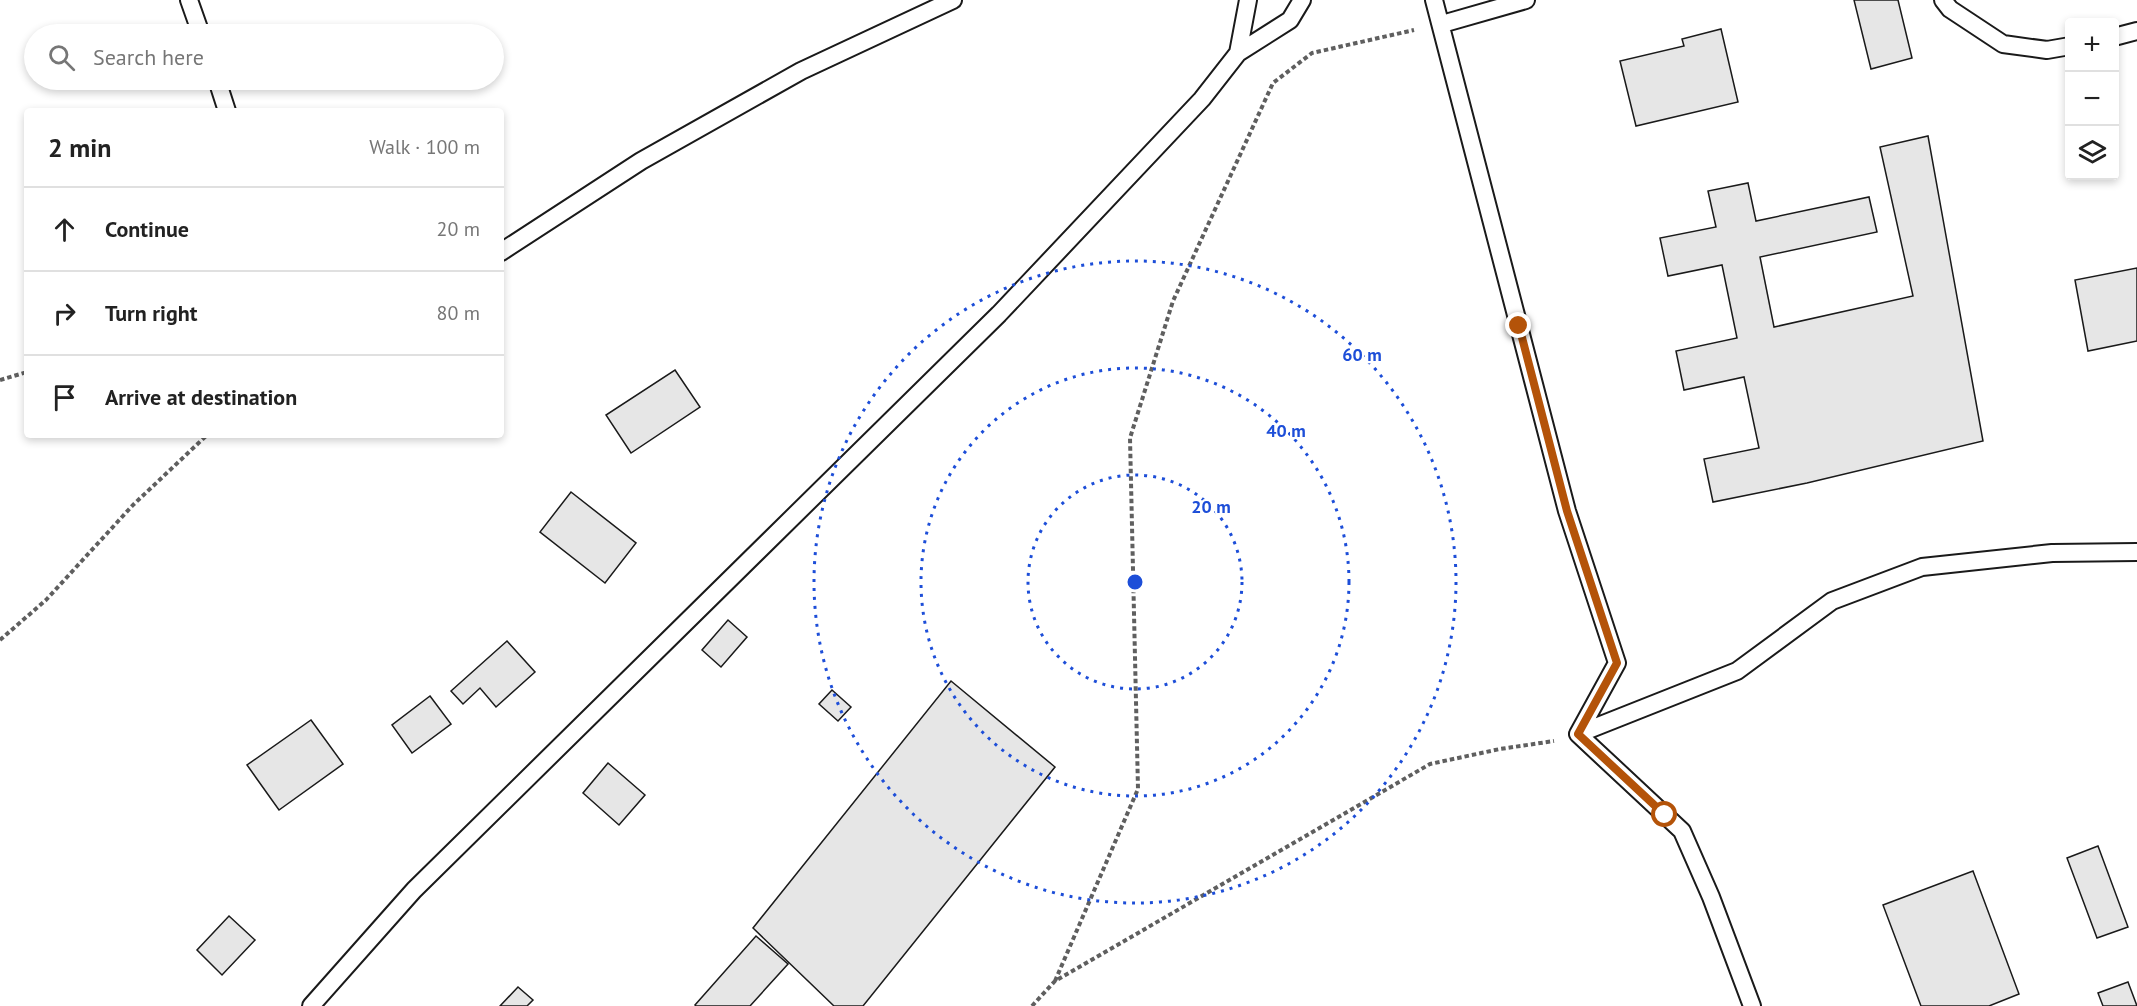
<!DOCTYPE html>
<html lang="en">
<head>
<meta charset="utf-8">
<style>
	body { margin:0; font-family:"PT Sans",sans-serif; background:#f2f2f2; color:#222 }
	.controls { position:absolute; right:18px; top:18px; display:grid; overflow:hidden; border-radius:6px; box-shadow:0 3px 9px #0003 }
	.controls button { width:54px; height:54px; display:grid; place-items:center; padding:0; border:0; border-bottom:2px solid #e0e0e0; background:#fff; color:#222; font:30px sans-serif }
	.stop { position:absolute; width:18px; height:18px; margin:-14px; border:4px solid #b45309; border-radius:50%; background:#fff }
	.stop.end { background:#b45309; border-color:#fff; box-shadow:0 2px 6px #0008 }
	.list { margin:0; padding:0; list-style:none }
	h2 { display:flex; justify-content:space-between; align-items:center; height:78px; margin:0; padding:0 24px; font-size:26px }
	h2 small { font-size:20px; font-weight:400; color:#767676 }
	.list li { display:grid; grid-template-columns:39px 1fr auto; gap:18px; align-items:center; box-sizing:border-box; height:84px; padding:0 24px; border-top:2px solid #e0e0e0 }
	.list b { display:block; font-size:22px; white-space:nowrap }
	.list em { font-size:20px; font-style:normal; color:#767676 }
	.icon { flex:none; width:33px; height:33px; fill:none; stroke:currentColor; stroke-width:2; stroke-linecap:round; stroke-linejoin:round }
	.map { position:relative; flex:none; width:2137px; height:1006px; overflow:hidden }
	.search { position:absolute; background:#fff; box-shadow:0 3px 9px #0003; left:24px; top:24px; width:480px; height:66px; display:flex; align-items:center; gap:15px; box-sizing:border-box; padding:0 21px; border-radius:33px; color:#767676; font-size:22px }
	.panel { position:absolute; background:#fff; box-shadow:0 3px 9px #0003; left:24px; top:108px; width:480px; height:330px; border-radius:6px }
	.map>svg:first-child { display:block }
</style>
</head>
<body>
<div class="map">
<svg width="2137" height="1006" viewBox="0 0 2137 1006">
	<rect width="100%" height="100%" fill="#fff"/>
	<!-- building -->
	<path fill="#e6e6e6" stroke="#1a1a1a" stroke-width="1.5" d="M1854,0H1898L1912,58L1871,69Z
		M1721,29L1738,102L1636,126L1620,61L1684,46L1682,39Z
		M1928,136L1983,441L1807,483L1713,502L1704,459L1759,448L1744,377L1684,390L1676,351L1737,338L1722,265L1668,276L1660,238L1716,227L1708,191L1748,183L1756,221L1869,197L1877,232L1760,257L1774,327L1913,296L1880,147Z
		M2137,268V341L2088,351L2075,280Z
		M675,370L700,407L631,453L606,415Z
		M571,492L636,543L605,583L540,532Z
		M728,620L747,637L721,667L702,650Z
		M507,641L535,672L496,707L480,688L463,704L451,691Z
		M951,681L1055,767L863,1006H834L753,928Z
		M832,690L851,707L838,721L819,704Z
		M430,696L451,724L412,753L392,725Z
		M311,720L343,764L279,810L247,765Z
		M608,763L645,795L619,825L583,793Z
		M2098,846L2128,927L2097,938L2067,858Z
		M1973,871L2019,994L1989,1006H1921L1883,905Z
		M229,916L255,940L222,975L197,950Z
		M756,936L788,964L750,1006H696L695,1005Z
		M2128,982L2137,1006H2103L2098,993Z
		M518,987L533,1000L527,1006H500Z"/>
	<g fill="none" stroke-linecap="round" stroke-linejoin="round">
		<defs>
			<path id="lane" d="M189,0L201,34
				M1434,0L1567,511L1617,663L1578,734
				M1943,0L1950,9L2003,44L2047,50L2070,46
				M1442,24L1526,0
				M2114,37L2137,31
				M1238,53L1248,0
				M217,80L227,111
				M501,252L641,161L801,71L953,0
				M311,1006L414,890L999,314L1202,99L1238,53L1290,20L1302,0
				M1752,1006L1711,897L1682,831L1578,734L1737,671L1832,601L1922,567L2052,553L2137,552"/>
		</defs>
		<!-- lane casing -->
		<use href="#lane" stroke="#1a1a1a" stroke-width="20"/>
		<!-- path -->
		<path stroke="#5f5f5f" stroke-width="4" stroke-dasharray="4.5 3" stroke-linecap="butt" d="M0,380L27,372
			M0,640L46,600L133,505L207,435
			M1055,981L1138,789L1130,438L1173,301L1273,83L1312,53L1414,30
			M1032,1006L1055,981L1430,764L1500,749L1554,741"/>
		<!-- lane -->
		<use href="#lane" stroke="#fff" stroke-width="16"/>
	</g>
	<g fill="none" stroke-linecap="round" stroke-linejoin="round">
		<!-- route -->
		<path stroke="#b45309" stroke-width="8" d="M1519,326L1567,511L1617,663L1578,734L1665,815"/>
	</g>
	<!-- distance rings -->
	<g fill="none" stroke="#1d4ed8" stroke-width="3" stroke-dasharray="3 6">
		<circle cx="1135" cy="582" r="107"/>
		<circle cx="1135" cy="582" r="214"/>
		<circle cx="1135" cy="582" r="321"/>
	</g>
	<circle cx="1135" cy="582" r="9" fill="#1d4ed8" stroke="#fff" stroke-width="3"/>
	<g font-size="18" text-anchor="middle" font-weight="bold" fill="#1d4ed8" stroke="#fff" stroke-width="4.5" stroke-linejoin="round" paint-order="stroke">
		<text x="1362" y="361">60 m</text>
		<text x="1286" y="437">40 m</text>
		<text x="1211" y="513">20 m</text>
	</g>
</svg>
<div class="controls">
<button>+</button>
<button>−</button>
<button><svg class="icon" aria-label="layers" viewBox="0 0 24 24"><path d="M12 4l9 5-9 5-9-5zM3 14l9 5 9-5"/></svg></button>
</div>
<div class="stop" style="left:1665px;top:815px"></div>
<div class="stop end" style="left:1519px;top:326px"></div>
<div class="search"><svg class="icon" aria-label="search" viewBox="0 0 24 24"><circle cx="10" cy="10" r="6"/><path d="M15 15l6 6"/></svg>Search here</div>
<section class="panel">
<h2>2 min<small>Walk · 100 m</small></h2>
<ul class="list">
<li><svg class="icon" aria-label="ahead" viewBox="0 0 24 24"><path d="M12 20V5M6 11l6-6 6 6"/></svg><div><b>Continue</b></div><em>20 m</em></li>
<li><svg class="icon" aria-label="right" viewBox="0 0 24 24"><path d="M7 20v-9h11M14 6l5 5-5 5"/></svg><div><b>Turn right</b></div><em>80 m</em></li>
<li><svg class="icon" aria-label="arrive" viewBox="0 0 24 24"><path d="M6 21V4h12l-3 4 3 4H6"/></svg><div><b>Arrive at destination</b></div></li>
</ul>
</section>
</div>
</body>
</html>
